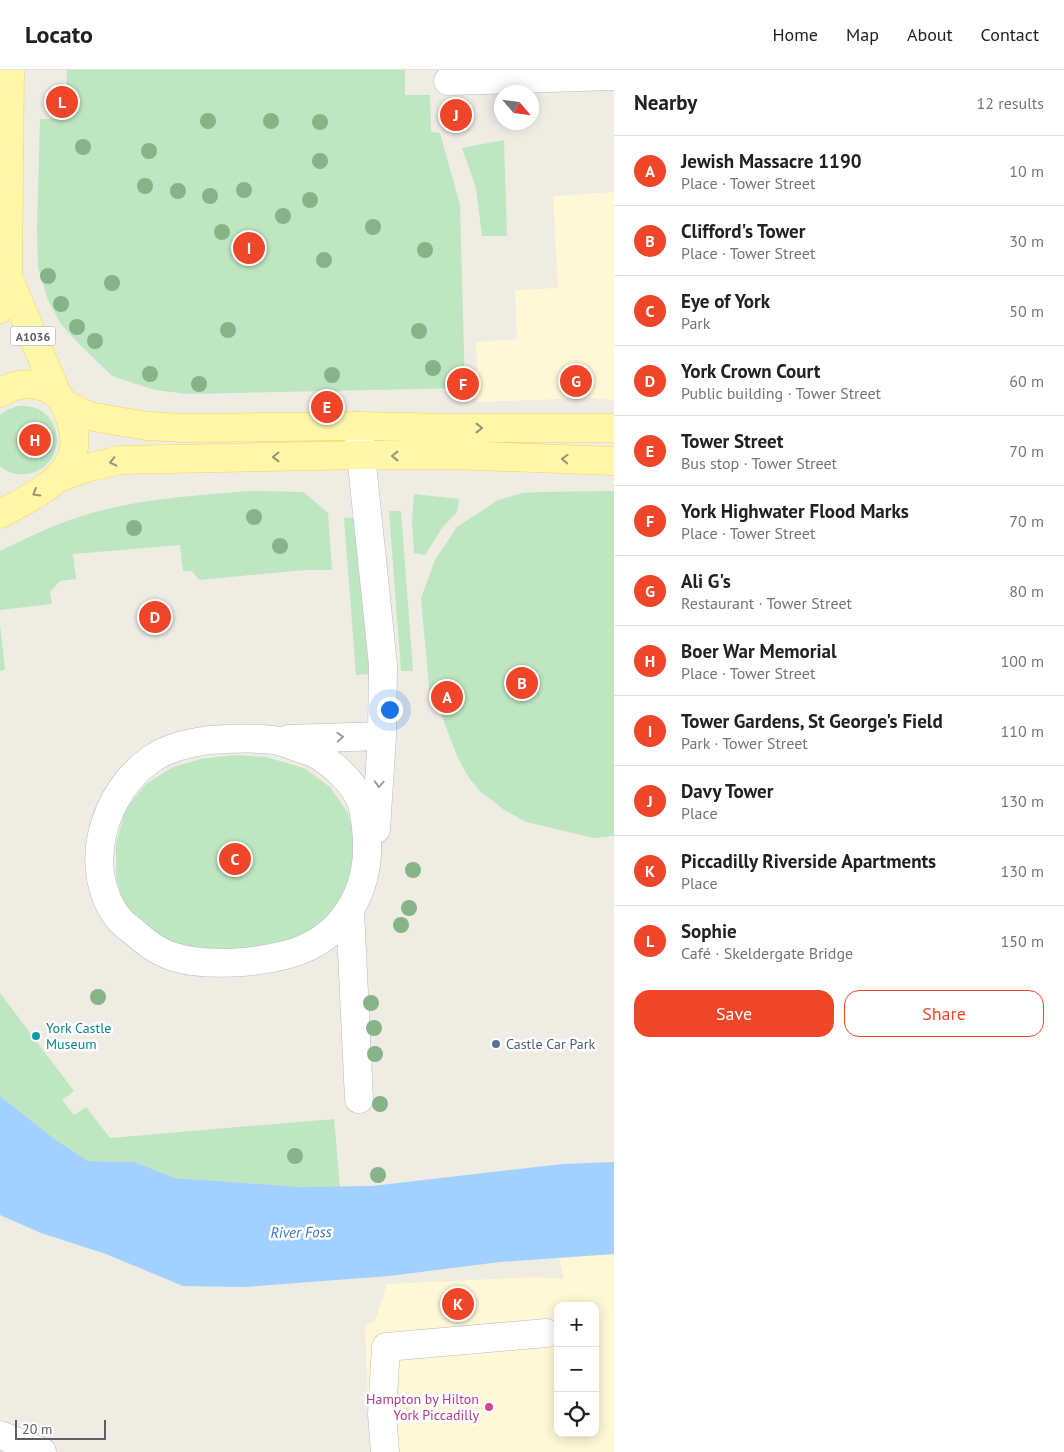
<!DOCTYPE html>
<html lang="en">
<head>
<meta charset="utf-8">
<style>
	body { margin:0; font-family:"PT Sans",sans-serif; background:#f2f2f2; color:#202124 }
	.controls { position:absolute; right:15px; bottom:15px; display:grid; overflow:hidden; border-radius:10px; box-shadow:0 2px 12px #0003 }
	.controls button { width:45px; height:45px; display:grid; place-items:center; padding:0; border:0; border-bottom:1px solid #e0e0e0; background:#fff; color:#202124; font:25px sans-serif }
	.compass { position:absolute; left:494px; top:15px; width:45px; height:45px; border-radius:50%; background:#fff; box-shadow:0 2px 12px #0003; rotate:118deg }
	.scale { position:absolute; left:15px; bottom:12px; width:91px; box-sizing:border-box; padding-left:5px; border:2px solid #5b5e64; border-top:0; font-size:14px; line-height:18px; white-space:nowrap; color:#5b5e64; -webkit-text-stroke:4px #fff; paint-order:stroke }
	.you { position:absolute; left:389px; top:639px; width:18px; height:18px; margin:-12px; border:4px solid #fff; border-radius:50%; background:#1a73e8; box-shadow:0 0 0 8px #1a73e833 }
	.badge { display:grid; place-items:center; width:32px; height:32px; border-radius:50%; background:#ef4528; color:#fff; font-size:16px; font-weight:700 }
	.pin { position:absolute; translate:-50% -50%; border:2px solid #fff; box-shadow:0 1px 5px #0006 }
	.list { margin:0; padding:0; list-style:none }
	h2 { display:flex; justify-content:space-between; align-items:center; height:65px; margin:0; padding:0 20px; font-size:21px }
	h2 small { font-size:16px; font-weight:400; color:#757577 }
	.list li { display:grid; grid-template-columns:32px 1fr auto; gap:15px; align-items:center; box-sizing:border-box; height:70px; padding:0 20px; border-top:1px solid #e0e0e0 }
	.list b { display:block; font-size:19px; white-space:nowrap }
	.list p { margin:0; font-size:16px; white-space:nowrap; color:#757577 }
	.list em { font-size:16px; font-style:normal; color:#757577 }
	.actions { display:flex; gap:10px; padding:15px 20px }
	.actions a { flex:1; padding:11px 0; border:1px solid #ef4528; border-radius:15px; text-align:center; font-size:18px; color:#ef4528 }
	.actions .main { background:#ef4528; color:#fff }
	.icon { flex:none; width:28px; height:28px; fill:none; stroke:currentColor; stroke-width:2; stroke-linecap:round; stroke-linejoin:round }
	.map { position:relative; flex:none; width:614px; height:1382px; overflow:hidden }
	header { display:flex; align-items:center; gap:30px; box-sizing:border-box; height:70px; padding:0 25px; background:#fff; border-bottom:1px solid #e0e0e0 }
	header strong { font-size:24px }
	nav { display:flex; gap:28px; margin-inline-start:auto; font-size:18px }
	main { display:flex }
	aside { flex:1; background:#fff }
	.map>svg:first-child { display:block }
</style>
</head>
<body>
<header>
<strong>Locato</strong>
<nav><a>Home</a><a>Map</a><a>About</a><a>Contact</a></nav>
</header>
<main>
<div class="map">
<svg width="614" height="1382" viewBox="0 0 614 1382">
	<rect width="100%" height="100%" fill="#eeece3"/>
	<!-- commercial -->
	<path fill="#fff8d7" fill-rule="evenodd" d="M614,122V330L589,328L477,332V292L476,272L517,269L515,220L558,218L553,126Z
		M614,1184V1382H370L365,1255L375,1251L387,1214L537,1207L564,1209L559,1188ZM558,1236H595V1363H558Z"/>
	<!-- green -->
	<path fill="#bee7c1" d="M67,0H405V25H430L431,62L440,63L460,135L465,318L188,324L155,320L112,306L75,270L60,253L48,230L38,198L37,159L40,49H66Z
		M504,70L507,166H482L476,118L462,78Z
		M17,336C26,336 35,336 43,342C66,359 59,395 32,403C20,406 9,404 0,396V345L7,340Z
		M249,421L304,422L328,443L332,500H305L199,510L192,501H183L180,475L73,484L76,509L60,511L50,522L52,534L0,540V481L10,476C30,467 51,456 73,449C130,429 190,426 249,421Z
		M614,421V766L594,768L526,752L503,739L480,721L469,708L458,688L435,629L430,628L421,528L435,490L457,457L498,430L523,423L538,422Z
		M414,424L459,429L457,442L442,458L425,485L414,483L412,453Z
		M389,441H401L413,601H401Z
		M358,447L369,604L356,605L344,448Z
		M0,554L5,599L0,601Z
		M234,685L266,687L304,698L330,717L348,743L355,769L354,803L341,837L322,858L284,877L201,885L170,875L125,839L116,808V775L125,740L146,714L173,697L201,689Z
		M0,923L74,1021L62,1030L74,1045L86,1037L110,1068L334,1049L340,1117H302L175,1108L134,1092L88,1091L56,1070L0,1026Z"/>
	<!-- water -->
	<path fill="#a2d0ff" d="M0,1026L56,1070L88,1091L134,1092L175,1108L302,1117L372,1116L563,1094L614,1092V1184L500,1192L389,1206L245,1217L183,1216L106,1184L41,1163L0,1145Z"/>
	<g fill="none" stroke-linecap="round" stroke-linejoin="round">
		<defs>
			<path id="minor" d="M448,11L614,6
				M358,356L383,595L382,666L376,759
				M289,669L382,666
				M209,670C230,669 252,667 273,670C282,671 291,675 299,678C304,680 310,681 314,683C332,693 350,709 359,727C364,736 365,748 366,758C373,816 346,868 289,884C256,893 207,897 174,887C160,883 145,872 134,862C129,858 123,854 119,849C80,800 103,721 153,688C169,677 190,673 209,670Z
				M350,840L359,1029
				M0,1365L42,1382
				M385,1382L382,1344L386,1277L546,1263"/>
			<path id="major" d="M8,207L58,326
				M0,239L8,207L10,0
				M0,323C21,309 54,311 66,337C68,341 69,347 71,351C76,366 76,381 68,395C55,417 22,432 0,444
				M66,335L89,346L111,350L147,356L182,358L358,356L454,358H614
				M58,408L86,398L120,390L360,385H453L614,391"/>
		</defs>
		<!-- minor casing -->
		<use href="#minor" stroke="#b8bac0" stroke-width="29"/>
		<!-- major casing -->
		<use href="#major" stroke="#f6d454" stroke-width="29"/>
		<!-- minor -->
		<use href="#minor" stroke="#fff" stroke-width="28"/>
		<!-- major -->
		<use href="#major" stroke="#fff7a7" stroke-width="28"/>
	</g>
	<!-- trees -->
	<g fill="#86b387">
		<circle cx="208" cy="51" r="8"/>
		<circle cx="271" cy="51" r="8"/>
		<circle cx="320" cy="52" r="8"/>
		<circle cx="83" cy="77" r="8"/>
		<circle cx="149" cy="81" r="8"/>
		<circle cx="320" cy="91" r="8"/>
		<circle cx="145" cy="116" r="8"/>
		<circle cx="244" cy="120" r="8"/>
		<circle cx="178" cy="121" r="8"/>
		<circle cx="210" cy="126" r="8"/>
		<circle cx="310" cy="130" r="8"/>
		<circle cx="283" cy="146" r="8"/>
		<circle cx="373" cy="157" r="8"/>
		<circle cx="222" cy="162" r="8"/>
		<circle cx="425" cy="180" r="8"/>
		<circle cx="324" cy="190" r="8"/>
		<circle cx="48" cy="206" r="8"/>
		<circle cx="112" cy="213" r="8"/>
		<circle cx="61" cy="234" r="8"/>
		<circle cx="77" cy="257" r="8"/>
		<circle cx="228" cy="260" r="8"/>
		<circle cx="419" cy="261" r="8"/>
		<circle cx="95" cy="271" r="8"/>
		<circle cx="433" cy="298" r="8"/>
		<circle cx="150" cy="304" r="8"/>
		<circle cx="332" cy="305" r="8"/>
		<circle cx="199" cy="314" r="8"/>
		<circle cx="254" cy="447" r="8"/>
		<circle cx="134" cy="458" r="8"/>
		<circle cx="280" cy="476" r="8"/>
		<circle cx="235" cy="797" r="8"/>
		<circle cx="413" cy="800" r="8"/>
		<circle cx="409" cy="838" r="8"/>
		<circle cx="401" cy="855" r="8"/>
		<circle cx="98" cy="927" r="8"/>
		<circle cx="371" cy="933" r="8"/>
		<circle cx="374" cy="958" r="8"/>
		<circle cx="375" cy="984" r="8"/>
		<circle cx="380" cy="1034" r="8"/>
		<circle cx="295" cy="1086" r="8"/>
		<circle cx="378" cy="1105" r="8"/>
	</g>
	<!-- one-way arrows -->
	<defs><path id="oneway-chevron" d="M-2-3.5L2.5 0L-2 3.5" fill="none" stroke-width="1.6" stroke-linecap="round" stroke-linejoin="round" transform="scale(1.25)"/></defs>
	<g stroke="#94947b">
		<use href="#oneway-chevron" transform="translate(479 358)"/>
		<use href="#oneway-chevron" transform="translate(395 386) rotate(-180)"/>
		<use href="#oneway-chevron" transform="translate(276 387) rotate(179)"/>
		<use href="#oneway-chevron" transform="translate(565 389) rotate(-178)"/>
		<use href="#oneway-chevron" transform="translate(113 392) rotate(167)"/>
		<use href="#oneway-chevron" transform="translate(36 423) rotate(149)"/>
	</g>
	<g stroke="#9d9ea2">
		<use href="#oneway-chevron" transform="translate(340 667) rotate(-2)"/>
		<use href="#oneway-chevron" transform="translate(379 714) rotate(94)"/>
	</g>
	<!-- markers -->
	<circle fill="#0f9aa8" stroke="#fff" stroke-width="2" cx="36" cy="966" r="5"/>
	<circle fill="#5c6f8a" stroke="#fff" stroke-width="2" cx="496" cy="974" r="5"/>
	<circle fill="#d1479c" stroke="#fff" stroke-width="2" cx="489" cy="1337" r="5"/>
	<g text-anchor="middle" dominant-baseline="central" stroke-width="5" stroke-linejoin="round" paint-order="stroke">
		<!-- shield labels -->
		<rect fill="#fff" stroke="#8c8e92" stroke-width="1" x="10.5" y="256.5" width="45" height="19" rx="4"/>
		<g font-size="12" font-weight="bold" fill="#5b5e64">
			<text x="33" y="266">A1036</text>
		</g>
		<!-- culture labels -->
		<g font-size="14" fill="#0d838f" stroke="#fff" text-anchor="start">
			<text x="46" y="958">York Castle<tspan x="46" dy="16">Museum</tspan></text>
		</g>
		<!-- service labels -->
		<g font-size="14" fill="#4e5e75" stroke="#fff" text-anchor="start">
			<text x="506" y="974">Castle Car Park</text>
		</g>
		<!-- hotel labels -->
		<g font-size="14" fill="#b23c85" stroke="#fff" text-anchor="end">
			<text x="479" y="1329">Hampton by Hilton<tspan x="479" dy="16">York Piccadilly</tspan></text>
		</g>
		<!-- water labels -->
		<g font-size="15" font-style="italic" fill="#3e74be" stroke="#fff">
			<text transform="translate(301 1162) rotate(-1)">River Foss</text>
		</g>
	</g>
</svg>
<div class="controls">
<button>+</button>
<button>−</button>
<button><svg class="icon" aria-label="locate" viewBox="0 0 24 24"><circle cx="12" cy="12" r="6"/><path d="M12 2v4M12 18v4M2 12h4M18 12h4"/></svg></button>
</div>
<svg class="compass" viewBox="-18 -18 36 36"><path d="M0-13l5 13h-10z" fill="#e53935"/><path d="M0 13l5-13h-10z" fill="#757577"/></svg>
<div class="scale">20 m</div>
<div class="you"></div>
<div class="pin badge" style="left:447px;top:627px">A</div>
<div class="pin badge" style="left:522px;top:613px">B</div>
<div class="pin badge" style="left:235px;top:789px">C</div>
<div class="pin badge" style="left:155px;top:547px">D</div>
<div class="pin badge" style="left:327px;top:337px">E</div>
<div class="pin badge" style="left:463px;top:314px">F</div>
<div class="pin badge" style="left:576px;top:311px">G</div>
<div class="pin badge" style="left:35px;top:370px">H</div>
<div class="pin badge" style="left:249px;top:178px">I</div>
<div class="pin badge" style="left:456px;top:45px">J</div>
<div class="pin badge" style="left:458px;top:1234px">K</div>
<div class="pin badge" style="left:62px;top:32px">L</div>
</div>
<aside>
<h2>Nearby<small>12 results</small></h2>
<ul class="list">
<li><span class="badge">A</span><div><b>Jewish Massacre 1190</b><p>Place · Tower Street</p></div><em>10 m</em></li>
<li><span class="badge">B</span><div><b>Clifford's Tower</b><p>Place · Tower Street</p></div><em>30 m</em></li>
<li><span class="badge">C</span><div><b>Eye of York</b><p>Park</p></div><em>50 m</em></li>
<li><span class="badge">D</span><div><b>York Crown Court</b><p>Public building · Tower Street</p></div><em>60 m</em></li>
<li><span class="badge">E</span><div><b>Tower Street</b><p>Bus stop · Tower Street</p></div><em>70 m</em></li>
<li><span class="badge">F</span><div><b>York Highwater Flood Marks</b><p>Place · Tower Street</p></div><em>70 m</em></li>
<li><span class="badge">G</span><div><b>Ali G's</b><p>Restaurant · Tower Street</p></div><em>80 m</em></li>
<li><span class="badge">H</span><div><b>Boer War Memorial</b><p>Place · Tower Street</p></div><em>100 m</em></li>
<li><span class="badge">I</span><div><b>Tower Gardens, St George's Field</b><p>Park · Tower Street</p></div><em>110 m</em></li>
<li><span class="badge">J</span><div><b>Davy Tower</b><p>Place</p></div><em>130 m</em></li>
<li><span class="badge">K</span><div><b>Piccadilly Riverside Apartments</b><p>Place</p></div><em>130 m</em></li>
<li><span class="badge">L</span><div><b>Sophie</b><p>Café · Skeldergate Bridge</p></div><em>150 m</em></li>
</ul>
<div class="actions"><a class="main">Save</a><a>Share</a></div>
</aside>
</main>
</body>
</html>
